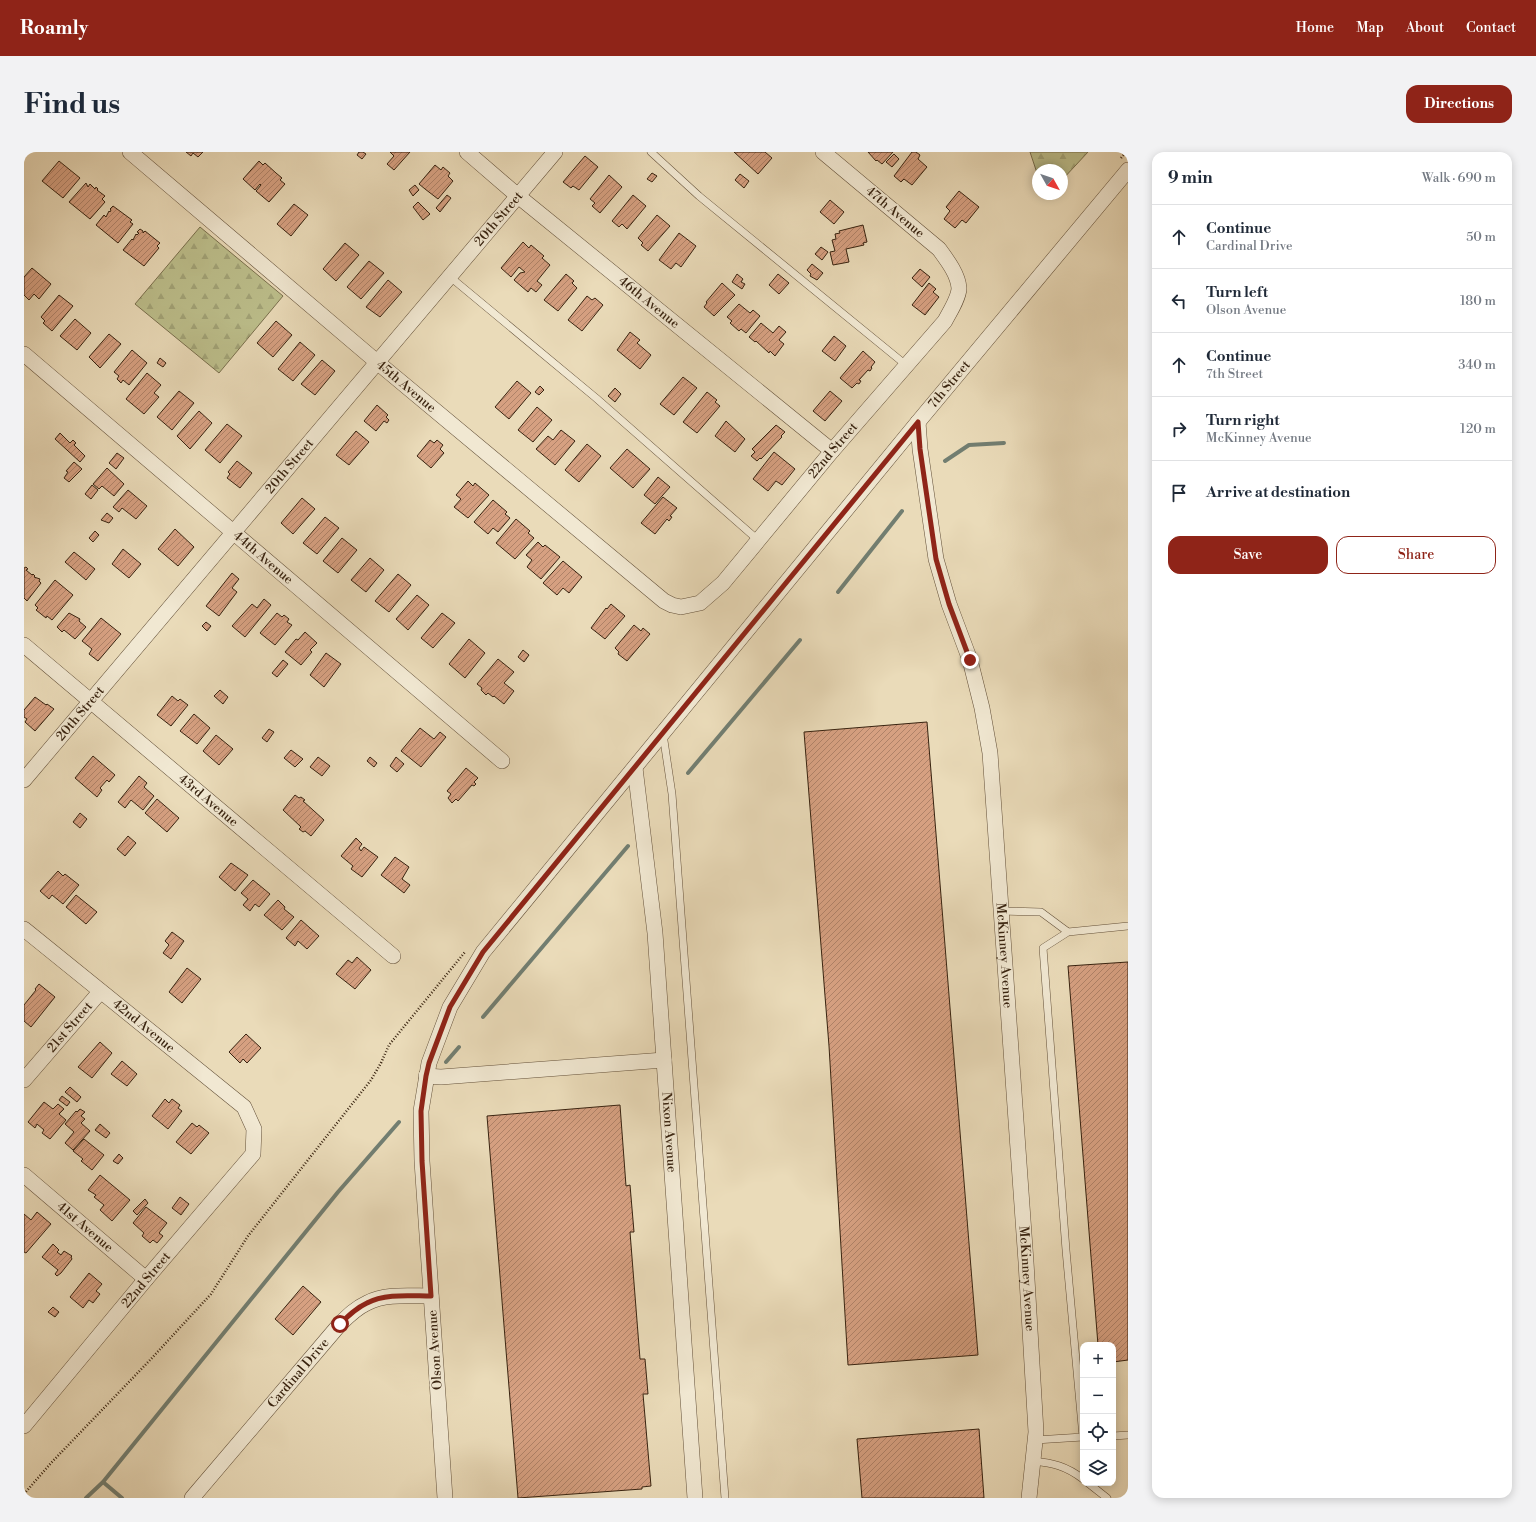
<!DOCTYPE html>
<html lang="en">
<head>
<meta charset="utf-8">
<style>
	body { margin:0; font-family:"Libre Bodoni",serif; background:#f2f2f3; color:#1f2937 }
	.controls { position:absolute; right:12px; bottom:12px; display:grid; overflow:hidden; border-radius:8px; box-shadow:0 2px 10px #0003 }
	.controls button { width:36px; height:36px; display:grid; place-items:center; padding:0; border:0; border-bottom:1px solid #e0e1e3; background:#fff; color:#1f2937; font:20px sans-serif }
	.compass { position:absolute; left:1008px; top:12px; width:36px; height:36px; border-radius:50%; background:#fff; box-shadow:0 2px 10px #0003; rotate:130deg }
	.stop { position:absolute; width:12px; height:12px; margin:-9px; border:3px solid #8f2418; border-radius:50%; background:#fff }
	.stop.end { background:#8f2418; border-color:#fff; box-shadow:0 1px 4px #0008 }
	.list { margin:0; padding:0; list-style:none }
	h2 { display:flex; justify-content:space-between; align-items:center; height:52px; margin:0; padding:0 16px; font-size:17px }
	h2 small { font-size:13px; font-weight:400; color:#747a83 }
	.list li { display:grid; grid-template-columns:26px 1fr auto; gap:12px; align-items:center; box-sizing:border-box; height:64px; padding:0 16px; border-top:1px solid #e0e1e3 }
	.list b { display:block; font-size:15px; white-space:nowrap }
	.list p { margin:0; font-size:13px; white-space:nowrap; color:#747a83 }
	.list em { font-size:13px; font-style:normal; color:#747a83 }
	.actions { display:flex; gap:8px; padding:12px 16px }
	.actions a { flex:1; padding:9px 0; border:1px solid #8f2418; border-radius:12px; text-align:center; font-size:14px; color:#8f2418 }
	.actions .main { background:#8f2418; color:#fff }
	.icon { flex:none; width:22px; height:22px; fill:none; stroke:currentColor; stroke-width:2; stroke-linecap:round; stroke-linejoin:round }
	.map { position:relative; flex:none; width:1104px; height:1346px; overflow:hidden; border-radius:12px }
	header { display:flex; align-items:center; gap:24px; box-sizing:border-box; height:56px; padding:0 20px; background:#8f2418; color:#fff }
	header strong { font-size:19px }
	nav { display:flex; gap:22px; margin-inline-start:auto; font-size:14px }
	.intro { display:flex; align-items:center; justify-content:space-between; box-sizing:border-box; height:96px; padding:0 24px }
	h1 { margin:0; font-size:28px }
	.button { padding:10px 18px; border-radius:12px; background:#8f2418; color:#fff; font-size:14px; font-weight:700 }
	main { display:flex; gap:24px; padding:0 24px }
	aside { flex:1; background:#fff; border-radius:12px; box-shadow:0 2px 10px #0003 }
	.map>svg:first-child { display:block }
</style>
</head>
<body>
<header>
<strong>Roamly</strong>
<nav><a>Home</a><a>Map</a><a>About</a><a>Contact</a></nav>
</header>
<div class="intro"><h1>Find us</h1><a class="button">Directions</a></div>
<main>
<div class="map">
<svg width="1104" height="1346" viewBox="0 0 1104 1346">
	<defs>
		<pattern id="forest-firs" width="22" height="20" patternUnits="userSpaceOnUse"><rect width="22" height="20" fill="#bcbe8b"/><path d="M5 1l3.5 6h-7zM16 11l3.5 6h-7z" fill="#a2a377"/></pattern>
		<pattern id="building-hatch" width="6" height="6" patternUnits="userSpaceOnUse"><rect width="6" height="6" fill="#d6a081"/><path d="M-1 1l2-2M0 6l6-6M5 7l2-2" fill="none" stroke="#af8268"/></pattern>
	</defs>
	<rect width="100%" height="100%" fill="#eadbb9"/>
	<filter id="stains"><feTurbulence type="fractalNoise" baseFrequency=".005" numOctaves="4"/><feColorMatrix values="0 0 0 0 .2 0 0 0 0 .09 0 0 0 0 .02 0 0 0 .5 -.17"/></filter>
	<radialGradient id="worn" r=".72"><stop offset=".6" stop-color="#630" stop-opacity="0"/><stop offset="1" stop-color="#630" stop-opacity=".3"/></radialGradient>
	<!-- forest -->
	<path fill="url(#forest-firs)" stroke="#7a704e" d="M1006,0H1064L1038,28V18H1014V24Z
		M176,75L259,144L195,221L111,152Z"/>
	<g fill="none" stroke-linecap="round" stroke-linejoin="round">
		<!-- stream -->
		<path stroke="#727e71" stroke-width="4" d="M921,309L945,293L980,291
			M814,440L878,359
			M664,621L776,488
			M459,865L604,694
			M422,910L435,895
			M79,1330L98,1346
			M62,1346L79,1330L314,1040L375,970"/>
	</g>
	<!-- building -->
	<path fill="url(#building-hatch)" stroke="#382310" d="M162,0H179L174,5L169,1L167,4Z
		M335,0H339L342,2L338,7L333,3Z
		M366,0H386L370,18L363,12L370,4Z
		M710,0H741L748,6L734,22Z
		M844,0H869L858,12L853,8L852,9Z
		M888,0H892L896,3L894,7L903,15L888,33L880,27L877,30L870,24Z
		M870,2L875,7L868,15L862,10Z
		M561,4L574,15L555,38L549,34L547,36L539,30Z
		M35,9L56,26L39,46L18,29Z
		M235,9L239,13L241,11L252,21L258,26L256,28L261,32L245,50L232,39L237,33L236,32L231,38L219,27Z
		M411,13L417,18L419,15L426,21L424,24L429,29L414,47L401,37L395,32Z
		M628,21L633,24L628,30L623,27Z
		M716,22L725,29L720,36L711,28Z
		M585,23L598,35L576,61L568,54L571,51L566,47Z
		M62,31L64,35L66,32L71,37L72,35L74,37L73,38L81,44L78,47L81,50L66,67L45,50Z
		M391,33L395,38L389,44L385,38Z
		M935,39L955,55L942,71L938,68L931,76L920,67L926,59L922,55Z
		M423,43L427,46L416,60L412,56Z
		M609,43L622,54L603,77L598,72L595,75L588,69Z
		M806,48L820,60L810,72L796,60Z
		M394,50L406,62L399,68L389,55Z
		M270,52L284,63L267,84L253,72Z
		M89,54L108,68L106,70L109,72L94,91L72,73L80,63L82,65L85,59L86,60L87,58L86,57Z
		M633,63L646,74L624,99L617,93L619,91L614,86Z
		M839,73L843,90L839,91L840,93L822,97L825,110L809,113L806,100L811,99L808,88L812,87L811,82L816,81L815,79Z
		M116,77L119,79V81L121,79L136,91L133,94L135,96L120,114L99,98L108,87L109,88L112,82L113,83L115,81L113,80Z
		M655,81L672,94L657,115L652,111L647,117L635,108Z
		M499,90L505,96L507,93L520,104L518,106L526,113L513,129L518,133L512,140L507,136L504,140L490,128L496,121L501,120L495,115L487,125L477,116Z
		M321,91L335,103L312,129L299,117Z
		M797,95L804,100L798,108L791,102Z
		M345,109L360,121L337,147L323,135Z
		M788,112L799,121L793,128L786,124L787,122L783,118Z
		M8,116L27,132L15,147L10,142L5,148L0,143V125Z
		M896,117L906,125L898,135L888,126Z
		M542,122L550,129L548,131L553,136L534,159L520,148Z
		M713,122L719,127L717,130L721,132L718,137L708,130Z
		M754,122L765,131L755,142L745,133Z
		M364,128L378,140L356,165L342,155Z
		M698,131L711,143L690,164L680,155L683,151L682,150Z
		M905,131L912,137L909,140L915,145L901,163L888,153Z
		M35,143L49,154L28,179L19,171L21,169L17,165Z
		M563,144L568,148L571,146L579,153L558,179L544,168Z
		M715,152L726,161L729,158L736,164L722,181L717,177L715,179L706,171L708,169L703,165Z
		M51,167L67,181L53,198L36,184Z
		M252,169L268,183L249,205L233,191Z
		M737,171L749,181L755,174L762,180L755,188L760,192L751,204L746,199L745,201L732,189L731,190L725,185Z
		M606,180L616,188L613,191L627,203L616,217L593,198Z
		M85,182L97,192L76,216L65,205Z
		M810,184L822,194L811,209L798,199Z
		M276,190L291,203L269,229L254,217Z
		M108,198L123,211L105,233L99,228L97,231L93,227L95,224L90,220Z
		M839,199L851,210L847,215L848,216L846,219L844,218L835,228L837,229L835,232L833,231L828,236L816,226Z
		M136,206L142,211L139,215L133,211Z
		M298,208L311,219L291,243L277,232Z
		M123,221L137,233L130,241L135,245L120,262L102,247Z
		M659,225L673,236L650,263L636,252Z
		M493,229L507,241L485,267L471,255Z
		M516,234L520,238L515,243L511,240Z
		M591,236L597,242L591,250L584,244Z
		M155,239L170,251L148,278L133,265Z
		M806,239L818,249L801,269L789,259Z
		M683,240L693,248L691,250L696,254L673,281L659,270Z
		M353,253L364,263L362,265L365,268L363,271L360,269L352,279L340,269Z
		M513,255L528,268L509,290L494,278Z
		M175,259L188,271L166,297L153,284Z
		M702,269L721,287L711,300L691,284Z
		M203,272L218,284L196,311L181,298Z
		M752,273L761,280L757,284L758,285L737,307L736,306L733,309L727,304L731,300L728,297Z
		M537,278L551,289L531,313L512,297L524,284L529,288Z
		M332,279L345,290L325,313L312,303Z
		M36,281L46,291L49,288L52,291L50,293L61,304L56,310L31,287Z
		M406,288L410,291L413,288L419,293L416,297L420,301L407,316L393,304Z
		M563,292L577,304L555,330L541,318Z
		M603,297L626,317L609,336L586,316Z
		M750,300L771,317L758,333L752,329L744,339L729,327Z
		M93,301L100,306L92,317L85,311Z
		M213,309L228,321L216,336L203,326L206,322L204,320Z
		M50,310L58,317L45,330L40,326L44,320L42,319Z
		M83,316L100,332L90,344L78,334L75,337L69,332Z
		M634,325L646,335L631,352L620,343Z
		M444,329L449,334L451,331L465,343L444,366L430,355L437,347L432,343Z
		M68,333L74,338L67,347L61,342Z
		M104,338L123,354L112,367L98,356L95,360L89,355Z
		M639,345L653,356L646,364L648,365L645,369L643,367L631,382L617,371Z
		M278,346L291,357L269,382L257,371Z
		M469,348L483,360L481,362L486,366L474,380L469,376L464,382L450,370Z
		M83,361L89,366L85,371L77,368Z
		M301,365L315,376L293,402L279,391Z
		M492,367L506,379L504,381L510,386L491,407L472,391Z
		M151,377L170,395L154,414L134,397Z
		M71,379L75,383L69,390L65,386Z
		M318,386L333,398L314,421L299,409Z
		M514,390L519,395L521,393L536,405L517,427L503,415L508,408L502,403Z
		M99,397L117,412L105,426L88,412Z
		M50,400L71,417L62,428L41,410Z
		M346,406L360,418L342,440L327,428Z
		M539,409L558,425L545,441L539,436L533,443L519,431Z
		M2,415L4,417L2,418L8,423L9,422L11,424L10,425L16,427L15,429L17,431L3,449L0,446V416Z
		M208,421L215,427L208,436L213,440L195,464L182,454Z
		M374,422L387,433L365,460L351,449Z
		M31,428L49,443L28,468L23,464L22,466L12,458L14,456L11,453Z
		M393,443L405,453L384,478L372,467Z
		M240,447L247,453L221,485L208,474L228,452L233,456Z
		M587,452L601,464L581,487L567,476L582,456L583,457Z
		M45,461L56,467L55,469L62,475L51,487L40,478L38,480L33,475Z
		M253,461L258,465L260,463L265,467L263,470L268,473L251,493L236,481Z
		M418,461L431,471L409,496L397,486Z
		M77,466L97,482L74,509L65,502L68,497L58,489Z
		M182,470L187,474L183,479L178,474Z
		M610,473L617,479L619,476L626,482L603,509L594,502L595,500L591,496Z
		M281,480L293,491L286,498L288,500L277,513L261,500L272,487L274,488Z
		M445,487L461,501L441,526L425,512Z
		M499,498L505,503L500,510L494,505Z
		M302,501L317,512L300,535L286,523Z
		M474,507L490,520L480,531L490,539L480,552L470,544L469,545L464,541L462,543L457,538L458,536L453,532Z
		M259,508L264,512L253,525L248,521Z
		M196,538L204,545L199,552L190,544Z
		M148,544L154,549L156,547L164,553L147,574L133,563Z
		M11,545L22,553L23,552L30,557L11,579L1,570L3,567L0,565V558Z
		M170,562L186,576L173,592L156,579Z
		M903,570L954,1203L824,1213L805,894L780,580Z
		M396,576L410,587L416,580L422,585L397,615L377,599Z
		M245,577L250,580L243,590L238,586Z
		M192,583L209,597L195,613L179,599Z
		M267,598L279,607L271,615L260,606Z
		M69,604L91,623L85,630L83,628L76,636L78,638L73,645L51,626Z
		M294,605L306,614L298,624L286,615Z
		M346,605L353,611L350,615L343,609Z
		M372,605L380,612L373,620L366,614Z
		M442,616L454,626L450,630L452,632L450,634L448,633L434,649L432,647L428,651L424,646L427,642L423,639Z
		M115,624L123,631L120,635L130,644L119,658L107,648L101,656L94,650Z
		M271,643L275,646L277,645L281,648L279,649L300,668L287,684L281,679L279,680L275,677L277,675L259,658Z
		M133,647L155,666L143,680L121,661Z
		M56,661L63,667L56,676L49,670Z
		M104,684L112,691L101,704L93,697Z
		M332,686L338,692L335,696L337,699L340,695L354,705L338,725L327,717L329,714L317,704Z
		M371,705L385,715L378,727L386,733L380,741L357,723Z
		M207,711L224,723L211,739L195,725Z
		M34,719L39,724L41,722L55,733L39,752L28,743L25,747L16,739Z
		M229,728L246,742L235,755L231,752L226,759L219,753L224,747L217,741Z
		M52,743L73,760L62,772L42,755Z
		M254,748L261,755L260,757L270,765L258,778L240,763Z
		M277,768L295,784L283,797L274,789L271,794L262,786Z
		M148,780L160,789L147,807L139,801L145,793L141,789Z
		M333,805L347,818L331,837L312,822L324,808L328,811Z
		M1104,810V1208L1089,1210V1193H1074L1044,814Z
		M163,816L177,827L158,851L145,840Z
		M15,832L31,845L7,875L0,869V853L12,838L11,837Z
		M222,882L237,896L223,911L219,907L216,911L205,900Z
		M76,890L88,901L68,926L54,915Z
		M98,909L113,922L103,934L87,922Z
		M46,935L57,945L53,950L41,940Z
		M38,944L46,950L43,954L35,948Z
		M141,947L145,951L148,947L156,953L154,956L158,959L144,977L128,964Z
		M20,950L29,957L34,952L40,957L35,962L42,968L26,987L18,981L20,978L13,972L11,976L4,970Z
		M596,953L602,1034L606,1033L610,1080H606L616,1207H621L624,1242H619L627,1334L618,1335V1337L494,1346L463,964Z
		M56,957L61,960L57,964L61,967L57,971L66,979L49,998L41,991L50,980L41,972L52,959L53,960Z
		M168,971L173,975L175,973L185,981L167,1002L152,990Z
		M76,972L86,981L82,986L71,978Z
		M60,987L80,1003L68,1018L57,1009L59,1007L49,999Z
		M95,1002L99,1006L94,1012L89,1009Z
		M76,1023L106,1048L88,1069L76,1058L80,1053L70,1045L72,1043L64,1038Z
		M156,1045L165,1052L157,1063L148,1056Z
		M121,1047L124,1051L113,1063L109,1059Z
		M122,1055L143,1071L135,1081L139,1084L133,1091L129,1088L126,1091L118,1084L120,1081L109,1071Z
		M13,1060L27,1072L2,1101L0,1100V1062L7,1068Z
		M29,1092L35,1098L33,1100L37,1103L40,1099L48,1104L47,1105L48,1107L37,1121L33,1124L31,1122L34,1118L18,1105Z
		M65,1121L78,1132L72,1139L76,1142L69,1151L65,1148L59,1156L46,1145Z
		M279,1134L297,1150L269,1183L251,1167Z
		M29,1155L35,1160L31,1165L24,1160Z
		M955,1277L960,1346H838L833,1287Z"/>
	<g fill="none" stroke-linecap="round" stroke-linejoin="round">
		<defs>
			<path id="lane" d="M627,0L675,44L882,213
				M425,124L572,246L734,388
				M639,582L648,642L701,1346
				M977,759L1017,760L1044,780
				M1089,1284L1104,1283
				M1011,1288L1059,1285L1042,1098L1019,796L1044,780L1104,774
				M1009,1309C1029,1311 1042,1314 1059,1327
				M1064,1331L1083,1346"/>
			<g id="street">
				<path id="s1" d="M106,0L353,210L640,449L648,453L657,455L676,451L699,431L808,299L921,169C925,161 935,146 935,136C934,122 923,108 915,97L799,0"/>
				<path id="s2" d="M443,0L494,44L808,299"/>
				<path id="s3" d="M0,202L478,609"/>
				<path id="s4" d="M894,270L896,297L912,407L925,452L946,508L958,556L966,601L1002,1110L1012,1280L1005,1346"/>
				<path id="s5" d="M0,493L369,804"/>
				<path id="s6" d="M611,616L631,781L671,1346"/>
				<path id="s7" d="M0,628L531,0"/>
				<path id="s8" d="M0,777L220,955L230,977L229,1002L122,1127L0,1274"/>
				<path d="M402,924L417,925L640,908"/>
				<path id="s9" d="M0,928L76,840"/>
				<path id="s10" d="M0,1023L122,1127"/>
				<path id="s11" d="M168,1346L316,1172C324,1164 332,1156 343,1151C361,1141 387,1144 407,1144"/>
				<path id="s12" d="M421,1346L398,1009L397,959L405,911L426,855L459,800L894,270L1104,18"/>
			</g>
		</defs>
		<!-- lane casing -->
		<use href="#lane" stroke="#64513a" stroke-width="8"/>
		<!-- street casing -->
		<use href="#street" stroke="#64513a" stroke-width="16"/>
		<!-- path -->
		<path stroke="#382310" stroke-width="2.5" stroke-dasharray="1 2" stroke-linecap="butt" d="M1097,6L1102,0
			M0,1342L27,1311L127,1207L187,1142L224,1084L347,928L357,911L365,893L441,800"/>
		<!-- lane -->
		<use href="#lane" stroke="#f1e8d2" stroke-width="7"/>
		<!-- street -->
		<use href="#street" stroke="#f1e8d2" stroke-width="15"/>
	</g>
	<g fill="none" stroke-linecap="round" stroke-linejoin="round">
		<!-- route -->
		<path stroke="#8f2418" stroke-width="5" d="M316,1172C324,1164 332,1156 343,1151C361,1141 387,1144 407,1144L398,1009L397,959L402,924L405,911L426,855L459,800L894,270L896,297L912,407L925,452L946,508"/>
	</g>
	<g text-anchor="middle" dominant-baseline="central" stroke-width="3.5" stroke-linejoin="round" paint-order="stroke">
		<!-- street labels -->
		<g font-size="13" fill="#382310" stroke="#f1e8d2">
			<text transform="translate(871 60) rotate(40)">47th Avenue</text>
			<text stroke="none"><textPath href="#s7" startOffset="735">20th Street</textPath></text>
			<text stroke="none"><textPath href="#s2" startOffset="236">46th Avenue</textPath></text>
			<text stroke="none"><textPath href="#s12" startOffset="1295">7th Street</textPath></text>
			<text stroke="none"><textPath href="#s1" startOffset="362">45th Avenue</textPath></text>
			<text stroke="none"><textPath href="#s1" startOffset="938">22nd Street</textPath></text>
			<text stroke="none"><textPath href="#s7" startOffset="411">20th Street</textPath></text>
			<text stroke="none"><textPath href="#s3" startOffset="314">44th Avenue</textPath></text>
			<text stroke="none"><textPath href="#s7" startOffset="87">20th Street</textPath></text>
			<text stroke="none"><textPath href="#s5" startOffset="241">43rd Avenue</textPath></text>
			<text stroke="none"><textPath href="#s4" startOffset="543">McKinney Avenue</textPath></text>
			<text stroke="none"><textPath href="#s8" startOffset="154">42nd Avenue</textPath></text>
			<text stroke="none"><textPath href="#s9" startOffset="70">21st Street</textPath></text>
			<text stroke="none"><textPath href="#s6" startOffset="366">Nixon Avenue</textPath></text>
			<text stroke="none"><textPath href="#s10" startOffset="80">41st Avenue</textPath></text>
			<text stroke="none"><textPath href="#s4" startOffset="867">McKinney Avenue</textPath></text>
			<text transform="translate(122 1128) rotate(-50)">22nd Street</text>
			<text transform="translate(411 1198) rotate(-94)">Olson Avenue</text>
			<text stroke="none"><textPath href="#s11" startOffset="164">Cardinal Drive</textPath></text>
		</g>
	</g>
	<rect width="100%" height="100%" filter="url(#stains)"/>
	<rect width="100%" height="100%" fill="url(#worn)"/>
</svg>
<div class="controls">
<button>+</button>
<button>−</button>
<button><svg class="icon" aria-label="locate" viewBox="0 0 24 24"><circle cx="12" cy="12" r="6"/><path d="M12 2v4M12 18v4M2 12h4M18 12h4"/></svg></button>
<button><svg class="icon" aria-label="layers" viewBox="0 0 24 24"><path d="M12 4l9 5-9 5-9-5zM3 14l9 5 9-5"/></svg></button>
</div>
<svg class="compass" viewBox="-18 -18 36 36"><path d="M0-13l5 13h-10z" fill="#e53935"/><path d="M0 13l5-13h-10z" fill="#747a83"/></svg>
<div class="stop" style="left:316px;top:1172px"></div>
<div class="stop end" style="left:946px;top:508px"></div>
</div>
<aside>
<h2>9 min<small>Walk · 690 m</small></h2>
<ul class="list">
<li><svg class="icon" aria-label="ahead" viewBox="0 0 24 24"><path d="M12 20V5M6 11l6-6 6 6"/></svg><div><b>Continue</b><p>Cardinal Drive</p></div><em>50 m</em></li>
<li><svg class="icon" aria-label="left" viewBox="0 0 24 24"><path d="M17 20v-9H6M10 6l-5 5 5 5"/></svg><div><b>Turn left</b><p>Olson Avenue</p></div><em>180 m</em></li>
<li><svg class="icon" aria-label="ahead" viewBox="0 0 24 24"><path d="M12 20V5M6 11l6-6 6 6"/></svg><div><b>Continue</b><p>7th Street</p></div><em>340 m</em></li>
<li><svg class="icon" aria-label="right" viewBox="0 0 24 24"><path d="M7 20v-9h11M14 6l5 5-5 5"/></svg><div><b>Turn right</b><p>McKinney Avenue</p></div><em>120 m</em></li>
<li><svg class="icon" aria-label="arrive" viewBox="0 0 24 24"><path d="M6 21V4h12l-3 4 3 4H6"/></svg><div><b>Arrive at destination</b></div></li>
</ul>
<div class="actions"><a class="main">Save</a><a>Share</a></div>
</aside>
</main>
</body>
</html>
